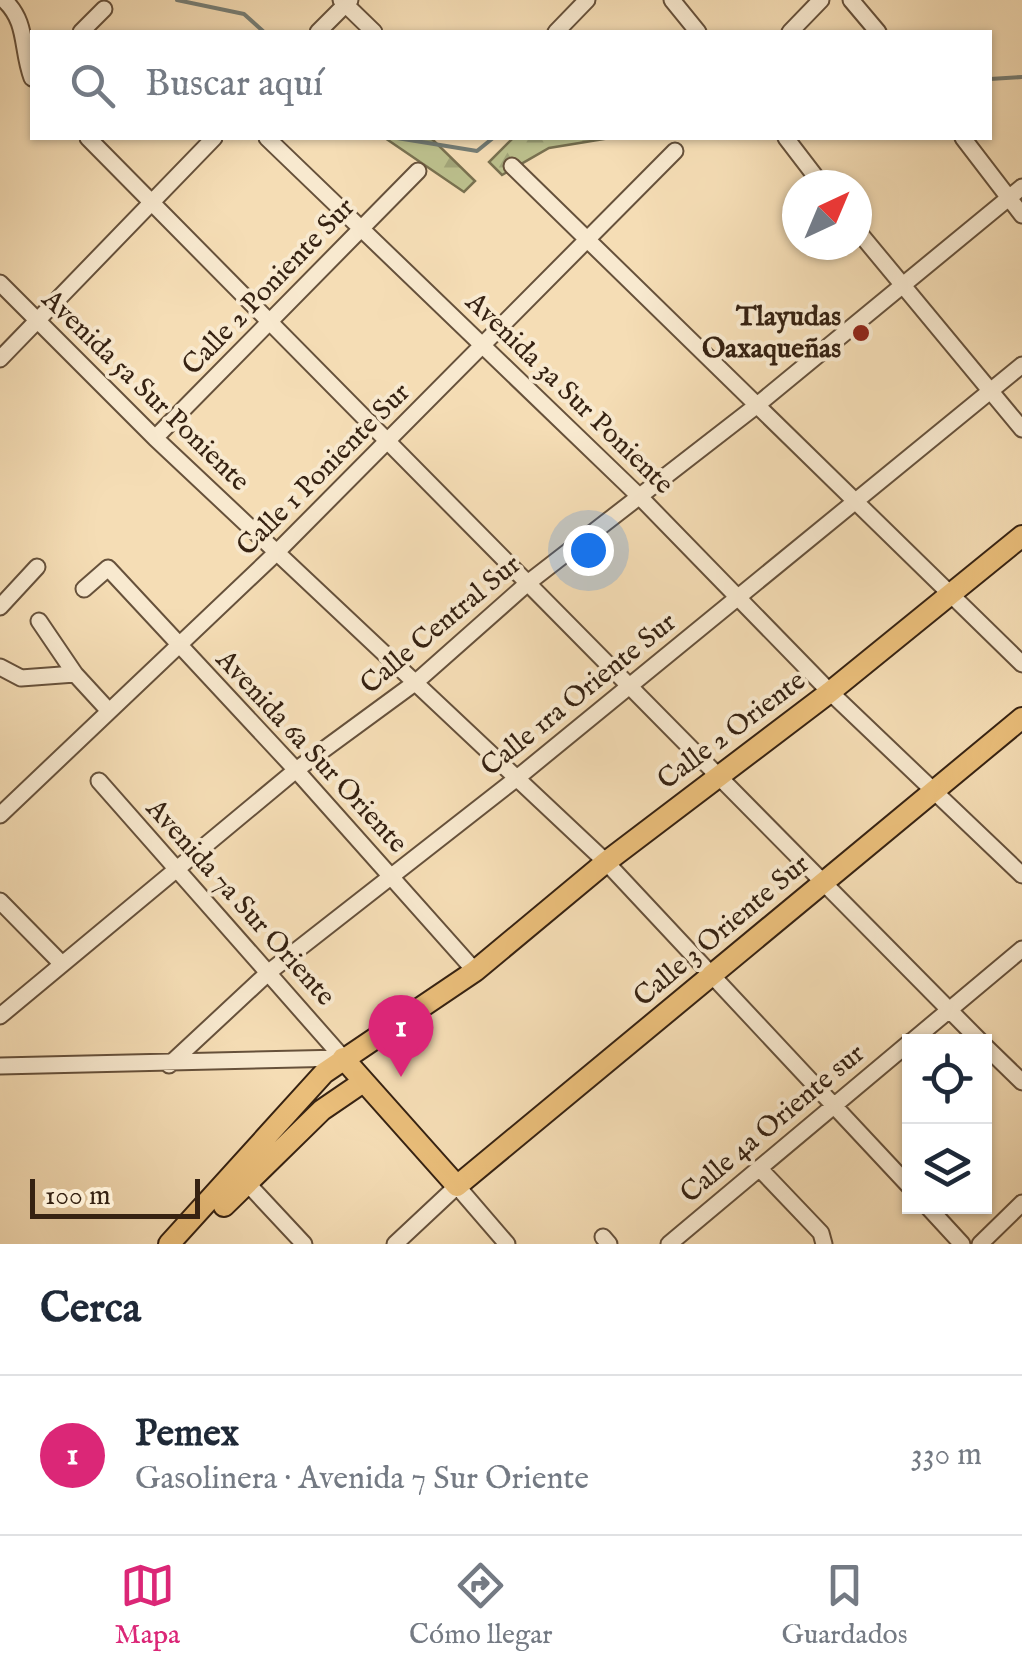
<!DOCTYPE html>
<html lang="es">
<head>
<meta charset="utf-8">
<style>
	body { margin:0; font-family:"IM FELL English",serif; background:#f6f6f7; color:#1f2937 }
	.controls { position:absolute; right:30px; bottom:30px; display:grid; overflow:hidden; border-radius:0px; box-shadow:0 2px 8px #0004 }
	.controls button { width:90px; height:90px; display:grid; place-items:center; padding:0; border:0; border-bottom:2px solid #e0e1e3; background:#fff; color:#1f2937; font:50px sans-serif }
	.compass { position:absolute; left:782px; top:170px; width:90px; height:90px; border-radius:50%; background:#fff; box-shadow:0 2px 8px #0004; rotate:44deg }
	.scale { position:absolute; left:30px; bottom:25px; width:170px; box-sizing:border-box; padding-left:10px; border:5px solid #362212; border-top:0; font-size:28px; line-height:35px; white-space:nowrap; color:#362212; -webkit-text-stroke:8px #f8e9cf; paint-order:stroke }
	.you { position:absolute; left:588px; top:550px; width:35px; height:35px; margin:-25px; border:8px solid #fff; border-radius:50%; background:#1a73e8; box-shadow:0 0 0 15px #1a73e833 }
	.badge { display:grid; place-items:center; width:65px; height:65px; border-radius:50%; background:#db2777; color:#fff; font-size:32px; font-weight:700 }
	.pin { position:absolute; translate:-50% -82px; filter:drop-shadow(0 2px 5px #0008) }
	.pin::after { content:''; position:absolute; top:52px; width:35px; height:30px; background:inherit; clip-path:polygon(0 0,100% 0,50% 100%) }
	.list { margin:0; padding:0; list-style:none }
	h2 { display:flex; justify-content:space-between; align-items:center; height:130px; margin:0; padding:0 40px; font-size:42px }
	h2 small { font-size:32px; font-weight:400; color:#747a83 }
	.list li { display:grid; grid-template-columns:65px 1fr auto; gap:30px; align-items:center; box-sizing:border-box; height:160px; padding:0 40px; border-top:2px solid #e0e1e3 }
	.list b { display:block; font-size:38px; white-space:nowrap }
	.list p { margin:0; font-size:32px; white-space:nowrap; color:#747a83 }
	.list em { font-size:32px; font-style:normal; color:#747a83 }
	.icon { flex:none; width:55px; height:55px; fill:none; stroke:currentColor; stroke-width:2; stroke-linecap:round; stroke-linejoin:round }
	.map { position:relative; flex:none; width:1022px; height:1244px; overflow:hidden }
	.search { position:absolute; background:#fff; box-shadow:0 2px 8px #0004; left:30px; right:30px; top:30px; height:110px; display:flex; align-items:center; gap:25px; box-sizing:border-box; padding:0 35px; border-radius:0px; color:#747a83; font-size:38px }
	.sheet { height:290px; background:#fff }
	nav { display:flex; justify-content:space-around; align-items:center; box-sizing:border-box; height:140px; border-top:2px solid #e0e1e3; background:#fff; font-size:28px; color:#747a83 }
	nav a { display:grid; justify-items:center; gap:5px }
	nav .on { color:#db2777 }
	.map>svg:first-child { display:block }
</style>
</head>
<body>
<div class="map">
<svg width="1022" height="1244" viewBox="0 0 1022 1244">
	<defs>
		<pattern id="forest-firs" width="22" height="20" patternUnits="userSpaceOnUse" patternTransform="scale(2.5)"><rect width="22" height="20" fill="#bcc08d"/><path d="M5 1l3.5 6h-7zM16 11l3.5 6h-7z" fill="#a2a579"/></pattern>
	</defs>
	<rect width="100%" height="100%" fill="#f5ddb5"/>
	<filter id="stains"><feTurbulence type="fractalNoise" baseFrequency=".002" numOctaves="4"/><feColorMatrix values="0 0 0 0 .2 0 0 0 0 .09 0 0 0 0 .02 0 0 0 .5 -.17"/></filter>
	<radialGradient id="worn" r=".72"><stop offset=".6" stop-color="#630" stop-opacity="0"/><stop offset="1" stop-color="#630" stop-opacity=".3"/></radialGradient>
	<!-- forest -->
	<path fill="url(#forest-firs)" stroke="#797150" stroke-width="2.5" d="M385,138H431L475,181L464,192Z
		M513,138H610L549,148L502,175L489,162Z"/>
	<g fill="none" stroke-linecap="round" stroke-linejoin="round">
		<!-- stream -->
		<path stroke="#757d75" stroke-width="4" d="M177,0L244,14L264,32
			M990,79L1022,77
			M397,138L477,151L493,138"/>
		<defs>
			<path id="minor" d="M4,0C28,22 21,49 32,78
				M341,0L374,32
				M672,0L698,32
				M851,0L878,32
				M81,32L104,9
				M318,32L350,0
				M556,32L587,0
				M790,32L821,0
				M88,138L981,1042
				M267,138L640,497L830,692L1022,875
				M786,138L822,185
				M963,138L1022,215
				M512,166L1022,664
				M857,230L1022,429
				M0,283L155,438L606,862L910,1187
				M0,359L214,138
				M155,438L418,171
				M84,589L108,568L296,770L475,971
				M0,607L37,567
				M39,621L75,674
				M0,667L21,678L75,674L109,711
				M99,781L343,1058
				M0,815L276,553L675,151
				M0,901L60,962
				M0,1016L296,770L416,682L529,582L756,406L1022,187
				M911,1042L1022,949
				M984,1045L1022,1082
				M169,1065L269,972L517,778L1022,365
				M0,1066L343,1058
				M759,1168L821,1233L824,1244
				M247,1183L304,1244
				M927,1206L962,1244
				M603,1237L609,1244
				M395,1244L457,1186L507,1244
				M669,1244L910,1042
				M980,1244L1022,1203"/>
			<path id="major" d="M343,1058L457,1186L1022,718
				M224,1206L322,1110L363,1082
				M169,1244L324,1073L475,971L606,862L830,692L1022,536"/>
		</defs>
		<!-- minor casing -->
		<use href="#minor" stroke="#66513b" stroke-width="19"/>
		<!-- major casing -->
		<use href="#major" stroke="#362212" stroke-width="24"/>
		<!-- minor -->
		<use href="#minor" stroke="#f8e9cf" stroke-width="15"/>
		<!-- major -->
		<use href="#major" stroke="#eabe7a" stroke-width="20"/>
	</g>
	<!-- markers -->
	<circle fill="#8f2418" stroke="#f8e9cf" stroke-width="4" cx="861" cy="333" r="10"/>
	<g text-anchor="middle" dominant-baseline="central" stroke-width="8" stroke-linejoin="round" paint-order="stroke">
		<!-- street labels -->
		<g font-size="28" fill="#362212" stroke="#f8e9cf">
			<text transform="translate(269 287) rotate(-46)">Calle 2 Poniente Sur</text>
			<text transform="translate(145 391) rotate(44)">Avenida 5a Sur Poniente</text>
			<text transform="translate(569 394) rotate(44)">Avenida 3a Sur Poniente</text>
			<text transform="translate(324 470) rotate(-45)">Calle 1 Poniente Sur</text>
			<text transform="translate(441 625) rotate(-40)">Calle Central Sur</text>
			<text transform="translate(579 695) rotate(-39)">Calle 1ra Oriente Sur</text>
			<text transform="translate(732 731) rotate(-37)">Calle 2 Oriente</text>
			<text transform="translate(311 752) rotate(47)">Avenida 6a Sur Oriente</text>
			<text transform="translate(240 903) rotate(48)">Avenida 7a Sur Oriente</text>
			<text transform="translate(722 931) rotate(-40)">Calle 3 Oriente Sur</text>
			<text transform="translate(773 1124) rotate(-40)">Calle 4a Oriente sur</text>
		</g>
		<!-- poi labels -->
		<g font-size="28" font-weight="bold" fill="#362212" stroke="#f8e9cf" text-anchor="end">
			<text x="841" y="317">Tlayudas<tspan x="841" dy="32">Oaxaqueñas</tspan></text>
		</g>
	</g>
	<rect width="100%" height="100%" filter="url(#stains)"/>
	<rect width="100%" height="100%" fill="url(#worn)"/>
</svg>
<div class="controls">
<button><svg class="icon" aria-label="locate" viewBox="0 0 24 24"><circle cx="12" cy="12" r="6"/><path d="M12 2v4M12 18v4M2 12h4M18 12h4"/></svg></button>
<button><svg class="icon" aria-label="layers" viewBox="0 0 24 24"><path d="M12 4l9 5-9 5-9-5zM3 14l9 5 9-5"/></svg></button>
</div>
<svg class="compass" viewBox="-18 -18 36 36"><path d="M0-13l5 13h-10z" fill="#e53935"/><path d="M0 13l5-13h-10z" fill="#747a83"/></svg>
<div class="scale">100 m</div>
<div class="you"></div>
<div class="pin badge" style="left:401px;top:1077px">1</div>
<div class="search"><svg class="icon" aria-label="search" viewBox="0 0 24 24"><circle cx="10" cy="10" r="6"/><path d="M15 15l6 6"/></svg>Buscar aquí</div>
</div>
<section class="sheet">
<h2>Cerca<small></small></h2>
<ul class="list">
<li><span class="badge">1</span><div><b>Pemex</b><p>Gasolinera · Avenida 7 Sur Oriente</p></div><em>330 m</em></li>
</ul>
</section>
<nav>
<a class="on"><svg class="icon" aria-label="map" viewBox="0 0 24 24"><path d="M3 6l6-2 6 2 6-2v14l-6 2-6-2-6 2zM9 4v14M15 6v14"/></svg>Mapa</a>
<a><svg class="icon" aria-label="directions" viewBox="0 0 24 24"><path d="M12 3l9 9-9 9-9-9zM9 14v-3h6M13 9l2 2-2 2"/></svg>Cómo llegar</a>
<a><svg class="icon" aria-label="saved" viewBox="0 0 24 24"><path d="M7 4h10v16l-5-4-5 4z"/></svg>Guardados</a>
</nav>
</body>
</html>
